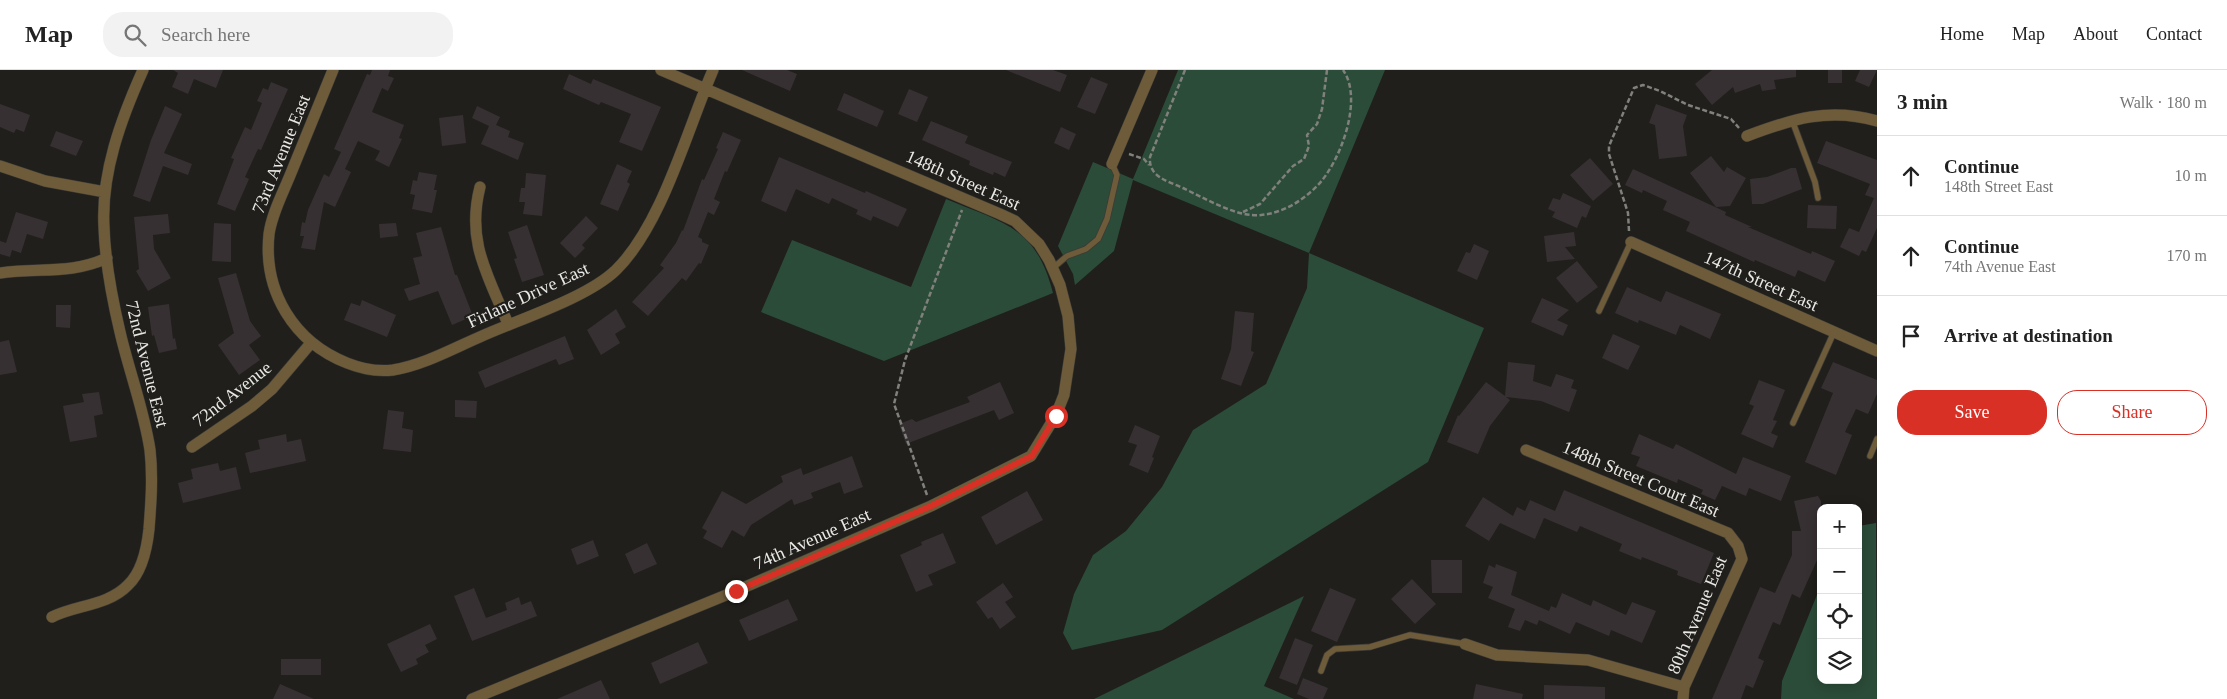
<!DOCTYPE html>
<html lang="en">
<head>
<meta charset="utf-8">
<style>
	body { margin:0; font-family:Georgia,serif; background:#f2f2f2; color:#222 }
	.controls { position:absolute; right:15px; bottom:15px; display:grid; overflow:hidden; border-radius:10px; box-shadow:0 2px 12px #0003 }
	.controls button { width:45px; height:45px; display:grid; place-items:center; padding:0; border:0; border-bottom:1px solid #e0e0e0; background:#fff; color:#222; font:25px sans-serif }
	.stop { position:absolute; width:15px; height:15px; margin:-11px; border:4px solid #d93025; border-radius:50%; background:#fff }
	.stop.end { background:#d93025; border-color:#fff; box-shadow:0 1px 5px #0008 }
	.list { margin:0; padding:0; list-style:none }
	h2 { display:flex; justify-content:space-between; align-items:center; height:65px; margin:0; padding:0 20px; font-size:21px }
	h2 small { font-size:16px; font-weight:400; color:#767676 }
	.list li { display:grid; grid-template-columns:32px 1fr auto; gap:15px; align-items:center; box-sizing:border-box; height:80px; padding:0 20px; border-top:1px solid #e0e0e0 }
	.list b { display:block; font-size:19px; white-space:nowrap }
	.list p { margin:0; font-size:16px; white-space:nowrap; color:#767676 }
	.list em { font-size:16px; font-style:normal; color:#767676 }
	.actions { display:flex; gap:10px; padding:15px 20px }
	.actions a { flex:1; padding:11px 0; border:1px solid #d93025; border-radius:20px; text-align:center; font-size:18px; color:#d93025 }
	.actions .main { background:#d93025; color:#fff }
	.icon { flex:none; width:28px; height:28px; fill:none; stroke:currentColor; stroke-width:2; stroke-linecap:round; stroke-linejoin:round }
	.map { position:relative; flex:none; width:1877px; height:629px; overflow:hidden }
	header { display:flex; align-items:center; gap:30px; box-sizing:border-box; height:70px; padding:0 25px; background:#fff; border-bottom:1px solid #e0e0e0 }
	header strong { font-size:24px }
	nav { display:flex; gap:28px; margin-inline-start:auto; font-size:18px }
	.search { width:350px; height:45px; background:#f2f2f2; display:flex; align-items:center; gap:12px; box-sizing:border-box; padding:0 18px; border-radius:20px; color:#767676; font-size:19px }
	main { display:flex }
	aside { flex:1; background:#fff }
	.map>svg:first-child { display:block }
</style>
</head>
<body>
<header>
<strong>Map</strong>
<div class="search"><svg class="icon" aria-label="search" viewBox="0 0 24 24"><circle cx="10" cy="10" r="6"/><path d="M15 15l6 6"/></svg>Search here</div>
<nav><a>Home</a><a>Map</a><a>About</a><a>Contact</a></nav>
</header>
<main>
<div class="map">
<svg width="1877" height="629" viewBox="0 0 1877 629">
	<rect width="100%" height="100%" fill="#201f1b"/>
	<!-- green -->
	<path fill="#2b4c38" d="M1178,0H1385L1309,183L1484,258L1428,392L1162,560L1072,580L1063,563L1074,524L1093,485L1126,461L1162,417L1193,360L1266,314L1307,218L1309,183L1133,110L1114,181L1075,215L1073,204L1058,176L1093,92L1133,109Z
		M946,129C1003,153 1036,156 1053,223L884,291L761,242L792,170L911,217Z
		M1876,453L1877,629H1781L1782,611L1821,515V610H1858V456Z
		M1304,526L1264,616L1294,629H1094Z"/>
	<!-- building -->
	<path fill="#363033" d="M173,0H223L216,18L194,9L188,24L172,17L178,3Z
		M372,0H390L388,6L394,8L388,21L382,18L372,42L404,55L399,68L402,69L389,97L375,90L380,81L358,71L345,99L351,102L335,137L324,132L315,180L301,178L304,166H300L302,152L305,153L308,140L324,104L329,107L341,82L334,79L367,4L370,5Z
		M742,0H787L797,4L790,21Z
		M1006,0H1053L1067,5L1060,22Z
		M1712,0H1796V7L1774,10L1776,19L1762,21L1760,14L1735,23L1733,17L1712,35L1695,14Z
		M1828,0H1842V13H1828Z
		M1860,0H1877L1869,17L1855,11Z
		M569,4L591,14L593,9L661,37L642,81L619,72L631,44L601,32L599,35L563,19Z
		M1091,7L1108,14L1095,44L1077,37Z
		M271,12L288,19L261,80L258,79L245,107L249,109L235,141L217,134L234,89L231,88L245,57L251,60L262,33L257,31L263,18L268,20Z
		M909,19L928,27L917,52L898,44Z
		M844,23L884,41L877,57L837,40Z
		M0,34L30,45L24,62L16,59L14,63L0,57Z
		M1656,34L1687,45L1683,56L1687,86L1659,89L1655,55L1649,53Z
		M165,36L182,44L164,83L192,94L188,105L163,96L150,132L133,126L151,70Z
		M477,36L500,47L496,55L510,61L508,67L524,73L518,90L481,74L489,56L472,48Z
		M463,45L466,73L442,76L439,48Z
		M931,51L968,66L965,73L1012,92L1005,107L994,102L993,105L969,95L970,91L922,70Z
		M1061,57L1076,64L1069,80L1054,73Z
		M56,61L83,71L76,86L50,76Z
		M723,62L741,70L727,102L725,101L714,129L720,132L714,145L708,142L698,167L702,169V172L709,175L701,194L699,193L686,211L682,208L648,246L632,232L664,198L660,195L676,173L682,160L683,161L702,109L704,110L718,79L716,78Z
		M1826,71L1877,90V158L1866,182L1862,180L1859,186L1840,177L1849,158L1859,162L1874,128L1865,125L1870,114L1817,93Z
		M1711,86L1724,102L1727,97L1746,108L1730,136L1716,137L1690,103Z
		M779,87L865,123L866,121L907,139L898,157L873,146L871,151L856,144L858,140L832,128L829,134L796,119L786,142L761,131Z
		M1590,88L1613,114L1593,131L1570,105Z
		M617,94L632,101L627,112L630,114L618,141L600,134Z
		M1791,98H1796L1802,119L1763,134H1752L1750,109L1767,107Z
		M1633,99L1726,142L1725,145L1752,157H1748L1811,184L1812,181L1835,191L1825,212L1798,200L1795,207L1755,190L1754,192L1686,161L1690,152L1663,140L1667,131L1643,120L1642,123L1625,115Z
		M419,102L437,105L434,120H437L432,143L412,139L415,125L410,124L413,110L417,111Z
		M526,103L546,105L542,146L523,144L525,132H519L521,118H525Z
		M1563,123L1591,136L1586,148L1582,146L1577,158L1552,147L1555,142L1548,139L1553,128L1560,130Z
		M1808,135L1837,136L1836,159L1807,158Z
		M16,142L48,152L43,169L27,164L21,183L12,180L10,187L0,184V171L6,173Z
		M168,144L170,163L153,165L154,179L171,208L148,221L136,201L139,199L134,147Z
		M586,146L598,158L582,175L585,178L575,188L560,173Z
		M214,153L231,154V192L212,191Z
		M396,153L398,166L380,168L379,154Z
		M527,155L544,205L522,212L514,189L517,188L508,162Z
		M441,157L455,205H457L473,246L452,255L438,221L409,231L404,219L420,214L413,188L422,186L416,163Z
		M1574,162L1576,176L1565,177L1575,189L1547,192L1544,166Z
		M1474,174L1489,181L1477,210L1457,201L1466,182L1470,183Z
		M1577,191L1598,217L1577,233L1556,208Z
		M236,203L250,251L261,266L249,275L260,290L239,305L218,275L234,263L218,208Z
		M1627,217L1661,232L1666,221L1721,244L1710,269L1680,255L1676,265L1639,250L1638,253L1615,243Z
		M1542,228L1569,240L1557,250L1568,255L1563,266L1531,252Z
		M362,230L396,245L387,267L344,250L351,233L360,236Z
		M169,234L173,269L175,268L177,279L159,283L154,265L152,266L148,237Z
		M56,235H71L70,258L56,257Z
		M616,239L626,257L615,264L620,273L601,285L587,260Z
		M1235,241L1254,243L1251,281L1254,282L1241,316L1221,309L1231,279Z
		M1613,264L1640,276L1628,300L1602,288Z
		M565,266L574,289L559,295L556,289L485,318L478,302Z
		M9,270L17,302L0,305V272Z
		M1508,292L1535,295L1533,311L1551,317L1556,304L1574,310L1571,318L1577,320L1569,342L1541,331L1506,327L1510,330L1490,356L1478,384L1447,372L1458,345L1459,346L1486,312L1505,326Z
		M1833,292L1877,310V324L1868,344L1856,339L1845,362L1852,365L1836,405L1805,392L1833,323L1821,318Z
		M1759,310L1785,320L1773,350L1777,351L1771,363L1778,366L1773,378L1741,364L1754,336L1749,334Z
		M1000,312L1014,343L999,350L994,340L906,374L899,354L912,349L916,352L970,332L967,327Z
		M99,322L103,344L94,346L97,367L70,372L63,336L84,332L82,324Z
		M455,330L477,331L476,348L455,347Z
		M388,340L404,342L402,358L413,360L411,382L383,379Z
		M1135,355L1160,366L1152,387L1154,388L1148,403L1129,395L1137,375L1128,372Z
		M286,364L287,372L301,369L306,391L250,403L245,383L260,379L258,370Z
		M1639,364L1673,379L1676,374L1736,404L1743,387L1791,406L1781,431L1749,418L1746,426L1722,416L1715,430L1701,424L1703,420L1678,409L1677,413L1636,396L1640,387L1631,384Z
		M852,386L863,417L844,424L840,412L811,423L813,428L794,435L792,429L751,455L744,467L732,460L722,478L703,468L707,461L702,458L722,421L746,434L783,412L781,406L801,398L803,405Z
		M218,393L220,401L236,397L241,419L183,433L178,413L193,409L191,399Z
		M1564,420L1714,483L1701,514L1677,505L1678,501L1642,487L1641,490L1619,481L1622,474L1580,456L1577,462L1544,448L1535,469L1500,453L1489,471L1465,456L1483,427L1513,446L1517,437L1525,441L1530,430L1555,441Z
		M1027,421L1043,450L996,475L981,447Z
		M1818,426L1821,431V488H1818L1800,528L1792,524L1780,555L1773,552L1758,588L1764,591L1753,618L1746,615L1741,629H1712L1760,517L1775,523L1792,485V461H1801L1794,431Z
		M943,463L956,493L928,505L933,515L916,522L900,485L922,475L921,472Z
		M593,470L599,486L577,495L571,479Z
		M647,473L657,494L634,504L625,484Z
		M1431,490H1462V523H1432Z
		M1496,494L1517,502L1511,525L1549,541L1551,536L1556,538L1562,523L1591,536L1593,530L1626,545L1632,532L1656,541L1642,573L1611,560L1609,566L1576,552L1570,564L1539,550L1537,555L1525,550L1520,561L1508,557L1515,539L1488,528L1493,517L1483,513L1489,495L1495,498Z
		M1412,509L1436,534L1415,554L1391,529Z
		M1003,513L1013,527L1005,532L1016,547L1000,559L992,547L988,549L976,532Z
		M474,518L486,548L507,540L505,533L519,527L521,535L531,531L537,546L472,571L454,526Z
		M1330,518L1356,529L1337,572L1311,561Z
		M788,529L798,550L749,571L739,550Z
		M430,554L437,569L425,575L429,582L416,589L418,594L401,602L387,574Z
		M1295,568L1313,575L1297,615L1279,608Z
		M698,572L708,593L660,614L651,593Z
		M281,589H321V605H281Z
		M1303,608L1328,618L1323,629H1309L1297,624Z
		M601,610L610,629H557Z
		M280,614L314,629H273Z
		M1476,614L1523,624L1522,629H1473Z
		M1544,615L1605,617V629H1544Z"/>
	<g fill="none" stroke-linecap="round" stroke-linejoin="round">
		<defs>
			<path id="lane" d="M1792,50L1815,112L1818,128
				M1053,198L1067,186L1086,179L1098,169L1107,149L1117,105L1112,94
				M1599,241L1631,172
				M1793,353L1834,262
				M1870,386L1877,369
				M1321,601L1327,585L1335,579L1370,577L1410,565L1465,574"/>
			<path id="street" d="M333,0C319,34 305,69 291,103C283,123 272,143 269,164C263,222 294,272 347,293C362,299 377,302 393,300C424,295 454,278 482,266C520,249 587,228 616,200C662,155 687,60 713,0
				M1747,66C1792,49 1829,37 1877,51
				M1112,94L1152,0
				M0,96L45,111L105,122
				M480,117C466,172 488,205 508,254
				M1631,172L1877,281
				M0,203C38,197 70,205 107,188
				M192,377L252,336L272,319L311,273
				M1526,380L1728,463L1738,476L1742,489L1684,617L1683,629
				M52,547C75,535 108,536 128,515C142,502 147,478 149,459C151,433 153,406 150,380C144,340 129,301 120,262C112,228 105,192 104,157C101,103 121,49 143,0
				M1465,574L1497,585L1588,590L1684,617
				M472,629L736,521L931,436L1031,386L1056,345L1064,325L1071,279L1068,246L1060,215L1049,190L1039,174L1015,151L1000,144L661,0"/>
		</defs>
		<!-- lane casing -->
		<use href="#lane" stroke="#3c3b37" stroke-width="7"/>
		<!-- street casing -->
		<use href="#street" stroke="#3c3b37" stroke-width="12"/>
		<!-- path -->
		<path stroke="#80807c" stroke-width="2.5" stroke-dasharray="5 2.5" stroke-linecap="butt" d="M1185,0L1150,87C1148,107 1168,111 1183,118C1204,128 1238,148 1261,145C1283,143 1302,131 1317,116C1340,93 1364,29 1343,0
			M1129,84L1144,89L1149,95
			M1243,142L1260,134L1293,96L1304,89L1309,76L1307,65L1317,54L1322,39L1327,0
			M1629,161L1628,143L1609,84V76L1634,18L1643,15L1660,21L1688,35L1731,49L1739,58
			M927,425L894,334L905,290L962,140"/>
		<!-- lane -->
		<use href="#lane" stroke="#6d5b3a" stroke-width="5.5"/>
		<!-- street -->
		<use href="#street" stroke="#6d5b3a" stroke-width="11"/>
	</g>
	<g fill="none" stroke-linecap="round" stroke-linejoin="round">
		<!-- route -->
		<path stroke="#d93025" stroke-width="6" d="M736,521L931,436L1032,386L1056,346"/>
	</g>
	<g text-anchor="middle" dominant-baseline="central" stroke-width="4.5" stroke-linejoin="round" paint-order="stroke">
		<!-- street labels -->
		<g font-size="18" fill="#e8e8e5" stroke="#201f1b">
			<text transform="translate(281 84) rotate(-68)">73rd Avenue East</text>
			<text transform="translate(963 110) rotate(24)">148th Street East</text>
			<text transform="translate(1761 211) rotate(24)">147th Street East</text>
			<text transform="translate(528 225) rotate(-25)">Firlane Drive East</text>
			<text transform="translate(147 294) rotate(76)">72nd Avenue East</text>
			<text transform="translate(232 324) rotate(-38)">72nd Avenue</text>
			<text transform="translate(1641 409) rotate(23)">148th Street Court East</text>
			<text transform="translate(812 469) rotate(-24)">74th Avenue East</text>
			<text transform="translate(1697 545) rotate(-67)">80th Avenue East</text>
		</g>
	</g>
</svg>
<div class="controls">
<button>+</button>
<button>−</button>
<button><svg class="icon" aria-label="locate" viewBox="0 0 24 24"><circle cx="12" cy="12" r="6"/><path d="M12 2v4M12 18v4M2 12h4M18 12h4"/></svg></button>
<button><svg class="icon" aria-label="layers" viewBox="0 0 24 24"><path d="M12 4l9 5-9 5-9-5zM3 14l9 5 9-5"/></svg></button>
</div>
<div class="stop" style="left:1056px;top:346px"></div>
<div class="stop end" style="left:736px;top:521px"></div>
</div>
<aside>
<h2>3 min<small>Walk · 180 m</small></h2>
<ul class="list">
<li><svg class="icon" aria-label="ahead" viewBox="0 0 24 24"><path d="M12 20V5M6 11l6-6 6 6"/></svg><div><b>Continue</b><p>148th Street East</p></div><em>10 m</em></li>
<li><svg class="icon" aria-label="ahead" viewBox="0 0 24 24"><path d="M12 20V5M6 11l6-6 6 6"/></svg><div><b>Continue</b><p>74th Avenue East</p></div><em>170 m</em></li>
<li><svg class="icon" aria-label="arrive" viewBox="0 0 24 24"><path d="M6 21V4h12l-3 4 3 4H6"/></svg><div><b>Arrive at destination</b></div></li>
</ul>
<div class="actions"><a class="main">Save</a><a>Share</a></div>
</aside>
</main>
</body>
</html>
